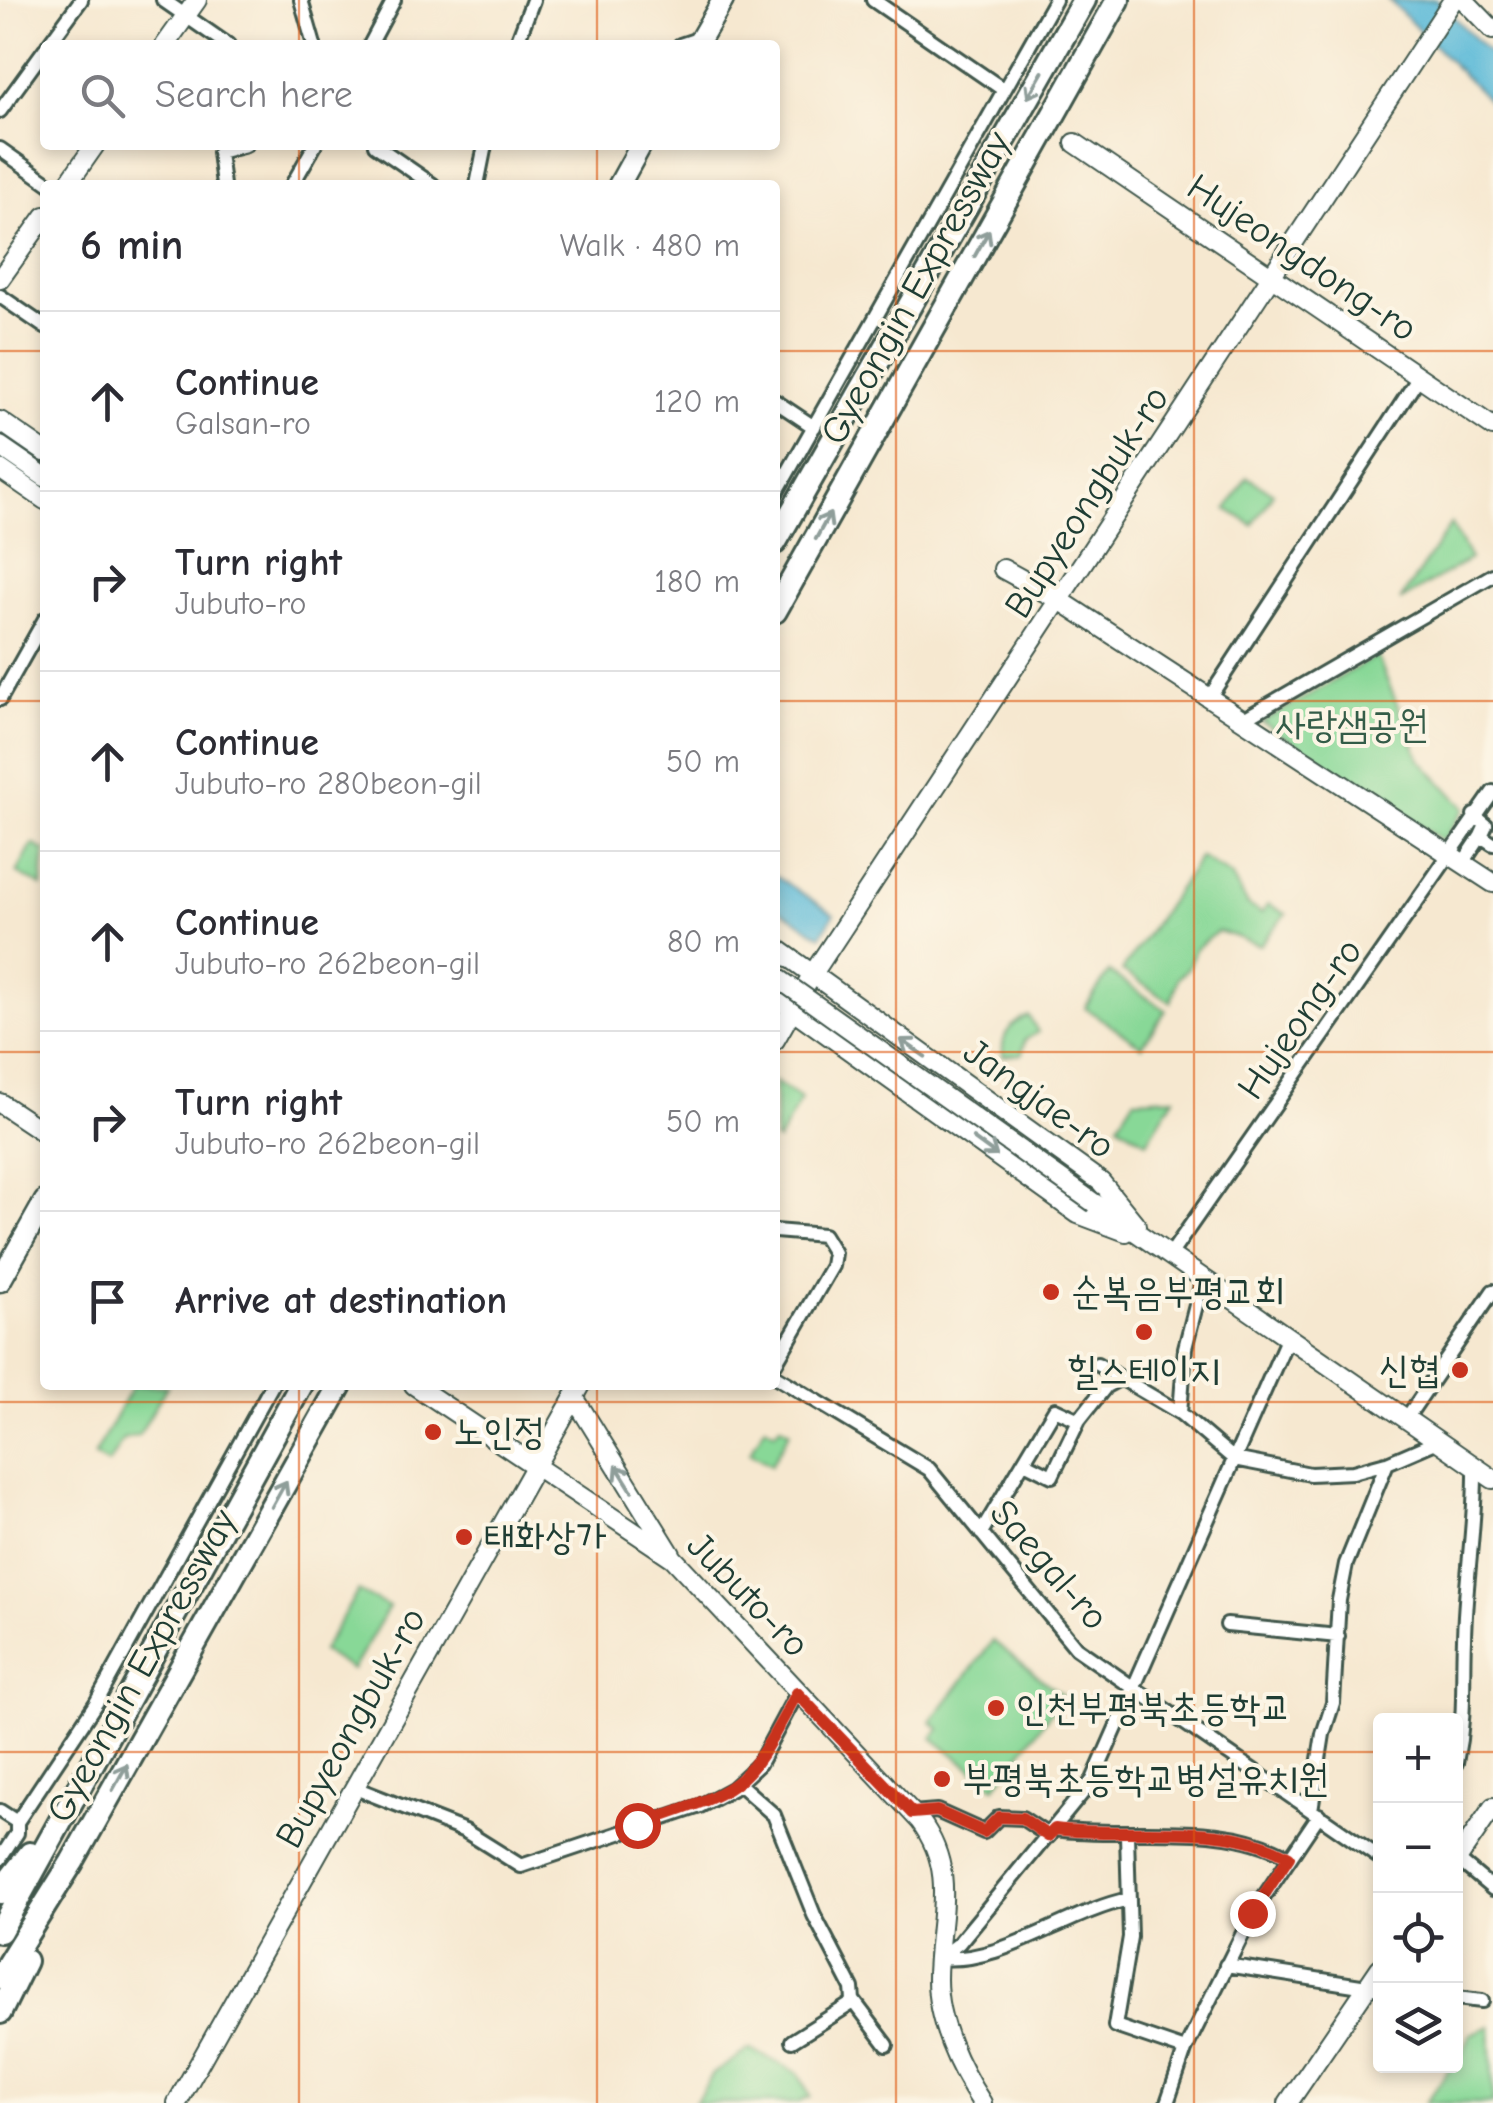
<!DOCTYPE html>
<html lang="en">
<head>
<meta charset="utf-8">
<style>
	body { margin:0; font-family:"Comic Neue","Poor Story",sans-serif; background:#f2f2f3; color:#2b2b33 }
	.controls { position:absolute; right:30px; bottom:30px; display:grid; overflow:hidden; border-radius:10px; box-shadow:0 5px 15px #0003 }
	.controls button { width:90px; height:90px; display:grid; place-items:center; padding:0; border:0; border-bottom:2px solid #e1e1e2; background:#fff; color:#2b2b33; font:50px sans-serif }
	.stop { position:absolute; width:30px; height:30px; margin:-22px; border:8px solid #c8321e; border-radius:50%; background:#fff }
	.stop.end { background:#c8321e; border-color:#fff; box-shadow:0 2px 10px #0008 }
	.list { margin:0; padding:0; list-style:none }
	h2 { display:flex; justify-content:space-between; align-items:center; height:130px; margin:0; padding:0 40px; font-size:42px }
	h2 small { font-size:32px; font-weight:400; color:#7c7c81 }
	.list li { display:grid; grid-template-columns:65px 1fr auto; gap:30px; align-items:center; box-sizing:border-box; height:180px; padding:0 40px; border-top:2px solid #e1e1e2 }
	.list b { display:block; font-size:38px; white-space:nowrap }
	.list p { margin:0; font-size:32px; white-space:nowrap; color:#7c7c81 }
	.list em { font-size:32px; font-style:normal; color:#7c7c81 }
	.icon { flex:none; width:55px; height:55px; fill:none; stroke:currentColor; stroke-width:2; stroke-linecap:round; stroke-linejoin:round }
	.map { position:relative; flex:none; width:1493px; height:2103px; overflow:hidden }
	.search { position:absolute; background:#fff; box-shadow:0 5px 15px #0003; left:40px; top:40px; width:740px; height:110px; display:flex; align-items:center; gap:25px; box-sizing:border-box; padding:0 35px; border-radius:10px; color:#7c7c81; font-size:38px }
	.panel { position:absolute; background:#fff; box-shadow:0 5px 15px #0003; left:40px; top:180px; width:740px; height:1210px; border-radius:10px }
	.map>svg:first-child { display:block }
</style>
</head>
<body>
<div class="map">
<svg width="1493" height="2103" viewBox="0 0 1493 2103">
	<rect width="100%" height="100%" fill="#fcf5e5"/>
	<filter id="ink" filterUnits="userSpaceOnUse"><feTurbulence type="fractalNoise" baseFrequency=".01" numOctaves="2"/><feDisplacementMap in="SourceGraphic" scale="20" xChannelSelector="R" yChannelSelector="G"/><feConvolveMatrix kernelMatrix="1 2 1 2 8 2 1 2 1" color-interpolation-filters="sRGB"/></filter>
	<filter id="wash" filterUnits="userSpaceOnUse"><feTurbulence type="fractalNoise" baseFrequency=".0048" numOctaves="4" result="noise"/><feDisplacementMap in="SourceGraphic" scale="40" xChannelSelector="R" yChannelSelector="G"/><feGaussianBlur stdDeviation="2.25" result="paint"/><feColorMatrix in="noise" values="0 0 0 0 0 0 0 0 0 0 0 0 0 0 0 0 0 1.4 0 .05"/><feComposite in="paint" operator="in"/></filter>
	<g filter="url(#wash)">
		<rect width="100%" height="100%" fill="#f6e8d0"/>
		<!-- green -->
		<path fill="#88d897" stroke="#548a66" stroke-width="2.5" d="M1247,477L1273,493L1253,525L1227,509Z
			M1451,524L1470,559L1400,601Z
			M1377,656L1420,759L1465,808L1443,841L1262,722Z
			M33,844L45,851L42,886L17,873Z
			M1200,857L1231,876L1248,905L1262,913L1268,904L1286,914L1260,945L1218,931L1195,949L1188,968L1178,978L1171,1002L1122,971Z
			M1109,972L1166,1010L1142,1046L1085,1008Z
			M1029,1016L1038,1032L1025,1040L1022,1054L1003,1056C1001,1035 1010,1023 1029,1016Z
			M775,1082L801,1099L778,1141L775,1140Z
			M1174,1097L1147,1142L1118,1124L1134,1099Z
			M133,1385L167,1386L139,1435L123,1439L108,1464L94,1456Z
			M765,1426L775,1432L781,1426L790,1431L771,1465L750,1453Z
			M358,1591L389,1607L352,1670L322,1651Z
			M993,1641L1063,1696L995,1787L933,1738L940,1729L931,1722Z
			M1490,2026L1493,2103H1426L1451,2066H1456L1471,2034Z
			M750,2049L798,2073L810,2097L797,2103H695L713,2074Z"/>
		<!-- water -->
		<path fill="#5ab9d8" stroke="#3c7b86" stroke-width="2.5" d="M1389,0H1437L1493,57V105Z
			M775,876L834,914L821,936L775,906Z"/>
	</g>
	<g filter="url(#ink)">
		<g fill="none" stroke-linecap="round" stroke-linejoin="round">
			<defs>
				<path id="street" d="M163,0L228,45
					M301,0L314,45
					M873,0L1004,90
					M48,45L81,0
					M370,45L394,0
					M516,45L533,0
					M680,45L701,38
					M0,111L45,49
					M375,145L433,185
					M0,149L51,185
					M223,185L219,152L246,145
					M292,185L315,145
					M477,185L485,145
					M0,296L45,327
					M775,401L814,427
					M775,495L1055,0
					M1209,698L1419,377
					M0,699L45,619
					M1242,720L1493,575
					M1474,815L1486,825L1481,836L1493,844
					M1463,863L1481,836
					M775,1231L823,1235L834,1253L832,1266L775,1364
					M1170,1255L1493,792
					M1097,1364L1180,1413L1234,1459L1310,1474L1353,1472L1386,1463
					M775,1376L929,1469L1076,1648L1380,1858
					M1180,1413L1185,1348L1203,1278
					M1406,1419L1493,1291
					M1030,1465L1052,1476L1079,1420
					M981,1533L1055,1409L1079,1420L1106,1386L1121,1378
					M1227,1625L1338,1636
					M1456,1763C1466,1714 1462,1686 1464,1639C1465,1580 1476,1525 1475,1466
					M739,1784L774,1815L814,1915L852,1988L853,2000L887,2045
					M355,1788L465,1831L521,1866L700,1806L732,1789L759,1764L797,1693
					M1311,1810L1323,1734L1333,1703L1339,1600L1346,1564L1387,1463L1438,1441
					M0,1811L17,1822
					M912,1813L937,1811L984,1832L999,1817L1022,1818L1049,1836
					M1055,1829C1130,1839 1222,1818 1289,1857
					M1127,1835L1130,1937L1115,2026L1185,2050
					M1456,1858L1493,1889
					M0,1859L17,1833V1822L96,1703L272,1385
					M939,1958L959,1943L1093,1780L1288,1337
					M939,1958C1001,1965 1066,1912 1129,1899
					M1226,1965L1380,1989
					M1456,1998L1482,2001
					M792,2041L854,2002
					M1167,2103L1185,2050L1253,1913L1319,1815"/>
				<path id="secondary" d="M1464,0L1493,30
					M165,45L197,0
					M1075,143L1493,427
					M67,185L95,145
					M0,279L45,216
					M0,421L45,452
					M0,446L45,477
					M0,469L45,500
					M1003,569L1061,601L1493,883
					M775,947L1101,1182L1136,1225
					M775,997L1078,1214L1126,1232
					M775,1040L812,975L1453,0
					M0,1103L45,1133
					M1094,1203L1493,1479
					M414,1385L673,1558L920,1821C959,1873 937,1921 937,1979C937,2022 959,2068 982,2103
					M574,1397L671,1554
					M1456,1861L1493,1807
					M177,2103L581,1385
					M1288,2103L1380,1968"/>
				<path id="primary" d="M697,45L723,0
					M619,185L641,145
					M0,1281L45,1201"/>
				<path id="highway" d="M775,542L1084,0
					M775,611L1118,0
					M0,1892L30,1854
					M0,1931L301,1385
					M0,1977L72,1862L340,1385
					M0,2012L25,1961"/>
			</defs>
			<!-- street casing -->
			<use href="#street" stroke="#3f574b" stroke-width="18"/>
			<!-- secondary casing -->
			<use href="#secondary" stroke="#3f574b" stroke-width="22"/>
			<!-- primary casing -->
			<use href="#primary" stroke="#3f574b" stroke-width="25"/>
			<!-- highway casing -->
			<use href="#highway" stroke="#3f574b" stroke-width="28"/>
			<!-- street -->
			<use href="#street" stroke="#fff" stroke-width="12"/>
			<!-- secondary -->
			<use href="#secondary" stroke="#fff" stroke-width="18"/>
			<!-- primary -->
			<use href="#primary" stroke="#fff" stroke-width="20"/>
			<!-- highway -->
			<use href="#highway" stroke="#fff" stroke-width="22"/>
			<defs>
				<path id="secondary-bridge" d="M775,976L1094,1203"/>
			</defs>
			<!-- secondary-bridge casing -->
			<use href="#secondary-bridge" stroke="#3f574b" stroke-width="22" stroke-linecap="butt"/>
			<!-- secondary-bridge -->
			<use href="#secondary-bridge" stroke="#fff" stroke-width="18"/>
		</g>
		<!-- one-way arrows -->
		<defs><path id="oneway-shaft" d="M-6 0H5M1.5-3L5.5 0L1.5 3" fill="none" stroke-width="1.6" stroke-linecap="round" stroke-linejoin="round" transform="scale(2.5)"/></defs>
		<g stroke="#8f9e9a">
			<use href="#oneway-shaft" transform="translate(1035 85) rotate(120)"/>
			<use href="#oneway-shaft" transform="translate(982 243) rotate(-61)"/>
			<use href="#oneway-shaft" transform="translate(823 526) rotate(-61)"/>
			<use href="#oneway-shaft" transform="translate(913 1048) rotate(-145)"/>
			<use href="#oneway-shaft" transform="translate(985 1147) rotate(36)"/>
			<use href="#oneway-shaft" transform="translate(624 1478) rotate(-122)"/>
			<use href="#oneway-shaft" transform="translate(279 1494) rotate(-61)"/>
			<use href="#oneway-shaft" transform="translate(120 1777) rotate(-61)"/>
		</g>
	</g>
	<g fill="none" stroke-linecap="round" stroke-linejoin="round" filter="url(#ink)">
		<!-- route -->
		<path stroke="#c8321e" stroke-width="12" d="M637,1825C744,1787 742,1795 797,1693L912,1813L937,1811L984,1832L999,1817L1022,1818L1048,1836L1055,1829C1130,1839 1223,1818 1289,1857L1252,1913"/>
	</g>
	<!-- grid -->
	<path fill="none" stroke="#de580e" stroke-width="2.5" stroke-opacity="0.55" d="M299,0V45M597,0V45M896,0V2103M1194,0V2103M299,145V185M597,145V185M0,351H45M775,351H1493M0,701H45M775,701H1493M0,1052H45M775,1052H1493M299,1385V2103M597,1385V2103M0,1402H1493M0,1752H1380M1456,1752H1493"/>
	<!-- markers -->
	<g fill="#c8321e" stroke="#fcf5e5" stroke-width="4">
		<circle cx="1051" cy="1292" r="10"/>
		<circle cx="1144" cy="1332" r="10"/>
		<circle cx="1460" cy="1370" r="10"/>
		<circle cx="433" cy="1432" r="10"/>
		<circle cx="464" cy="1537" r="10"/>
		<circle cx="996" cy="1708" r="10"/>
		<circle cx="942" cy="1779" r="10"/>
	</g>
	<g text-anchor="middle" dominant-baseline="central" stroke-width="8" stroke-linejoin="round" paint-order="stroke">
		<!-- street labels -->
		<g font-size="38" fill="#1f3d34" stroke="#fcf5e5">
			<text transform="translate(1302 258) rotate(34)">Hujeongdong-ro</text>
			<text transform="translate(916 288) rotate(-61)">Gyeongin Expressway</text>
			<text transform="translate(1087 502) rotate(-57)">Bupyeongbuk-ro</text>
			<text transform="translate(1300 1019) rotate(-55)">Hujeong-ro</text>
			<text transform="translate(1039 1099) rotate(36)">Jangjae-ro</text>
			<text transform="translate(1049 1565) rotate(49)">Saegal-ro</text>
			<text transform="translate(748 1595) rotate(46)">Jubuto-ro</text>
			<text transform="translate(142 1666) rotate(-61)">Gyeongin Expressway</text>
			<text transform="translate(351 1728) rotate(-61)">Bupyeongbuk-ro</text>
		</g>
		<!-- park labels -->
		<g font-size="38" fill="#345c48" stroke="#fcf5e5">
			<text x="1352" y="725">사랑샘공원</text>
		</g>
		<!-- poi labels -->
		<g font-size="38" fill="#1f3d34" stroke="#fcf5e5" text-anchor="start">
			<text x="1071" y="1292">순복음부평교회</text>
			<text x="1440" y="1370" text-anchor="end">신협</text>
			<text x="1144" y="1371" text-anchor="middle">힐스테이지</text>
			<text x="453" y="1432">노인정</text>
			<text x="484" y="1537">태화상가</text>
			<text x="1016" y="1708">인천부평북초등학교</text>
			<text x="962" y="1779">부평북초등학교병설유치원</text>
		</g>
	</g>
</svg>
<div class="controls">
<button>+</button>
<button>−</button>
<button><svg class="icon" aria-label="locate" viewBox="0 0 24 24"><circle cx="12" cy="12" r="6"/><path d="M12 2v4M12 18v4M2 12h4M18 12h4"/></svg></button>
<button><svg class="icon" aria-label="layers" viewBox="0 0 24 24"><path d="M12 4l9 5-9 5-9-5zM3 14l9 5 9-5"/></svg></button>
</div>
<div class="stop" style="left:637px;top:1825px"></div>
<div class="stop end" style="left:1252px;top:1913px"></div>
<div class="search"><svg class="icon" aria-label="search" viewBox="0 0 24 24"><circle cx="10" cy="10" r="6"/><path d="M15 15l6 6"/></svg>Search here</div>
<section class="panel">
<h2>6 min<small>Walk · 480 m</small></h2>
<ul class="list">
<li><svg class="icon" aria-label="ahead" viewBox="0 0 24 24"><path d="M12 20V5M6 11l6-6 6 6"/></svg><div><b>Continue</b><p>Galsan-ro</p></div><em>120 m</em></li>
<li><svg class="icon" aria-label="right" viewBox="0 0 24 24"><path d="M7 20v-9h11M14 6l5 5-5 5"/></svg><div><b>Turn right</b><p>Jubuto-ro</p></div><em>180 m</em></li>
<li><svg class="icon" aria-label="ahead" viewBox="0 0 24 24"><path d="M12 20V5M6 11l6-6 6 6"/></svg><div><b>Continue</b><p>Jubuto-ro 280beon-gil</p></div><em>50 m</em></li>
<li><svg class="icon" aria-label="ahead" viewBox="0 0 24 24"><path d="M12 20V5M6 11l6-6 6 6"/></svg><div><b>Continue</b><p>Jubuto-ro 262beon-gil</p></div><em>80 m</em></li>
<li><svg class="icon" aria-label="right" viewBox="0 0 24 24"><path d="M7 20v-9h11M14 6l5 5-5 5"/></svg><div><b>Turn right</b><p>Jubuto-ro 262beon-gil</p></div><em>50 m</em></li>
<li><svg class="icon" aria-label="arrive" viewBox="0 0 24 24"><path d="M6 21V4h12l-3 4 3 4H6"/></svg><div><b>Arrive at destination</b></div></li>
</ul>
</section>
</div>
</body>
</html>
